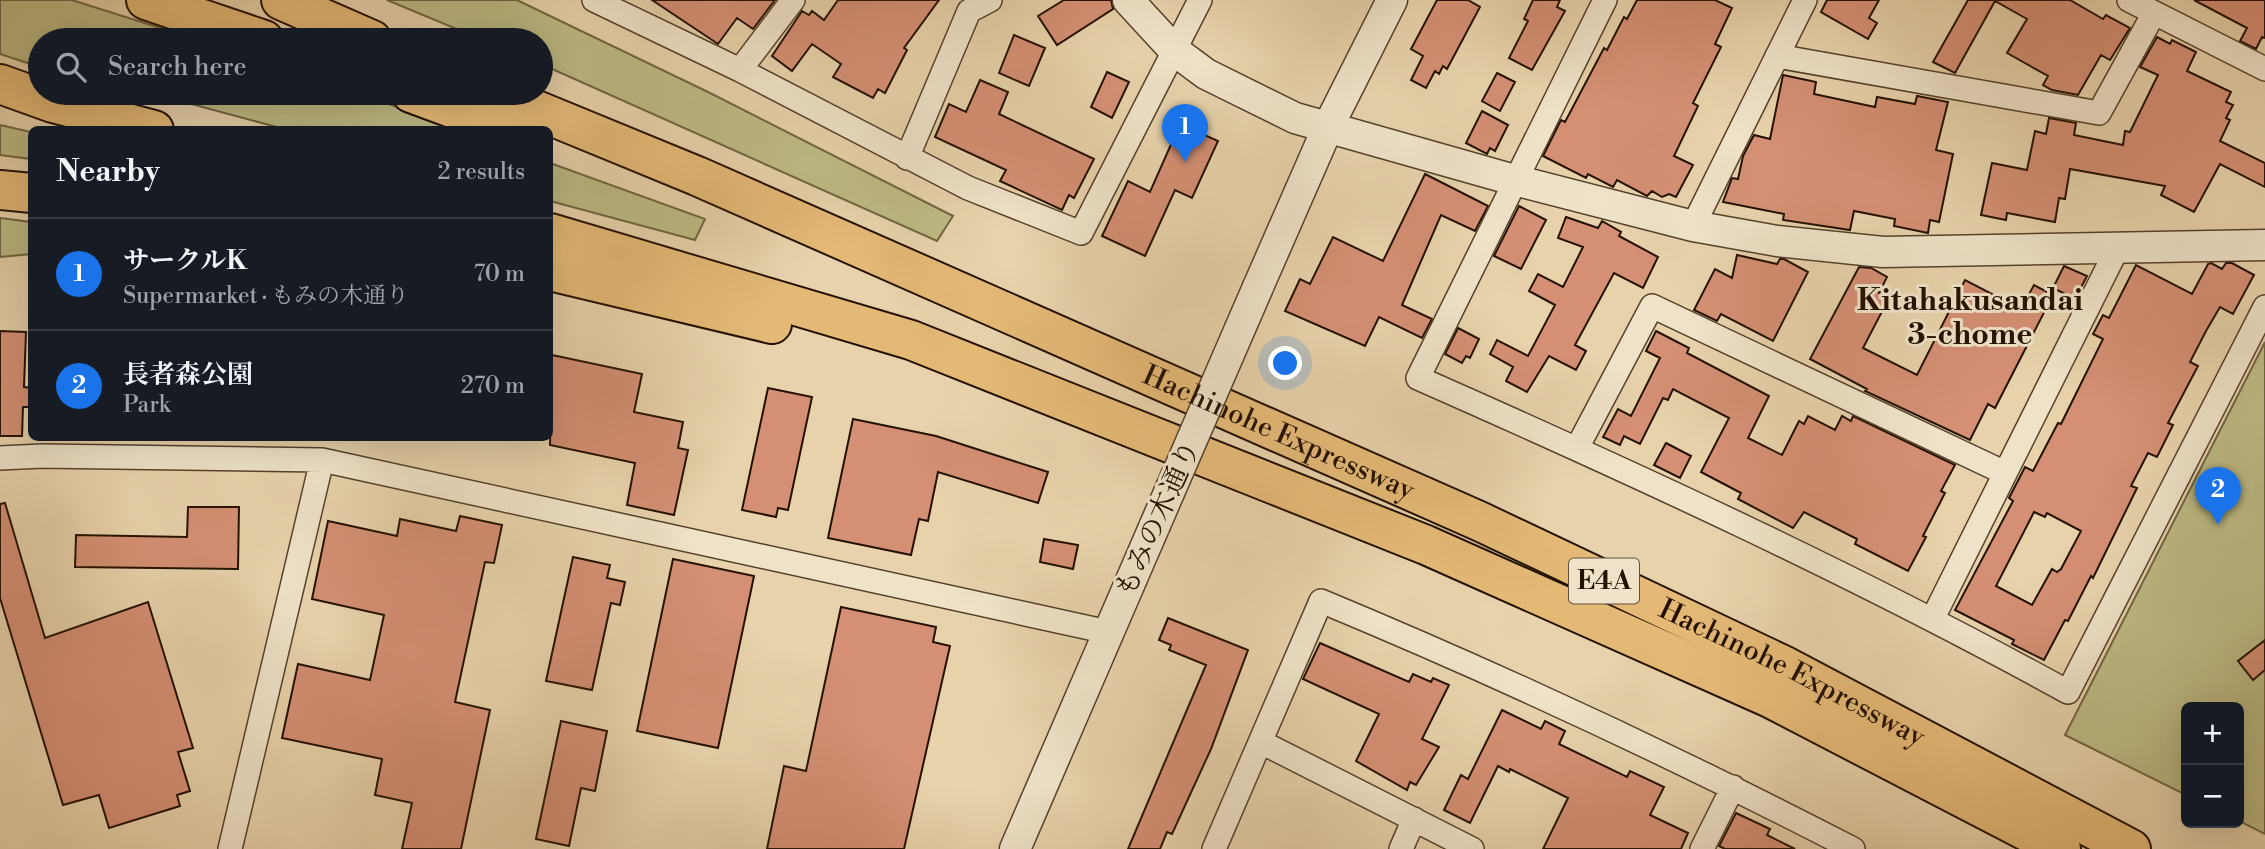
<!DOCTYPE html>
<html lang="en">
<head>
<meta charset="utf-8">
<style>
	body { margin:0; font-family:"Libre Bodoni","Noto Serif JP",serif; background:#242831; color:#f1f3f6 }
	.controls { position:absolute; right:21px; bottom:21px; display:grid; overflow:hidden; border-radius:10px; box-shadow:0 7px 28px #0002 }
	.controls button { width:63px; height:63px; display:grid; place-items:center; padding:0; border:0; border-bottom:2px solid #363941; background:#171b24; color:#f1f3f6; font:35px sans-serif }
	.you { position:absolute; left:1286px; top:364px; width:24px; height:24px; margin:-18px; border:5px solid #fff; border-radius:50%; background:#1a73e8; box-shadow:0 0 0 10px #1a73e833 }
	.badge { display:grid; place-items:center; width:46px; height:46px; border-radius:50%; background:#1a73e8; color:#fff; font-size:23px; font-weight:700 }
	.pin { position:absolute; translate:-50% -58px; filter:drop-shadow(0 2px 4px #0008) }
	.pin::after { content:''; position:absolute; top:37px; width:24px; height:21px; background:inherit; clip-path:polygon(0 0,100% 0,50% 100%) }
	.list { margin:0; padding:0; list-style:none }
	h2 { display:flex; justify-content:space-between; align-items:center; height:91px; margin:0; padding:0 28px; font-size:30px }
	h2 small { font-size:23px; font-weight:400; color:#9ea1a6 }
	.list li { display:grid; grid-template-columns:46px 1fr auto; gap:21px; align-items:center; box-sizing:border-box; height:112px; padding:0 28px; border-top:2px solid #363941 }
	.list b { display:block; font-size:26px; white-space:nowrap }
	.list p { margin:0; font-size:23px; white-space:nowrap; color:#9ea1a6 }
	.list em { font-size:23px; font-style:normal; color:#9ea1a6 }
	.icon { flex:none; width:38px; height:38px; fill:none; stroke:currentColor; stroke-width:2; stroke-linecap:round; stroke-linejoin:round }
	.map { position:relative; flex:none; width:2265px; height:849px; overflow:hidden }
	.search { position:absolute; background:#171b24; box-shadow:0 7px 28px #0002; left:28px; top:28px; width:525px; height:77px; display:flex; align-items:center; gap:18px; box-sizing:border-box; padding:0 24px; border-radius:38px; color:#9ea1a6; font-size:26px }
	.panel { position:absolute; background:#171b24; box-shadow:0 7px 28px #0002; left:28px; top:126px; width:525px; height:315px; border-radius:10px }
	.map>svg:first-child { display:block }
</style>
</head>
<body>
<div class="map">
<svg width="2265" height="849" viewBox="0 0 2265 849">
	<rect width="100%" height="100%" fill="#e7d2ab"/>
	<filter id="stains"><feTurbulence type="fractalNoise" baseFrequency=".00286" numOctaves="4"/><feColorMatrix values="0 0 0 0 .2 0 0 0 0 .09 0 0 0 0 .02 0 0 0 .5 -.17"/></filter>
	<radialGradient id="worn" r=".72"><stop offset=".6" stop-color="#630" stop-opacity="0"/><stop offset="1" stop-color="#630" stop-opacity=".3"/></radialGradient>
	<!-- green -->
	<path fill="#bdba84" stroke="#706642" stroke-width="2" d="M0,0H72L198,40H40V67L0,54Z
		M387,0H517L708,92L953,216L937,241L541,64V40H483Z
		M151,93H358L459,129H284Z
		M0,125L31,132V159L0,155Z
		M550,163L705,219L695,240L550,201Z
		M0,218L31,222V254L0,257Z
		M2265,342V834L2239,821V707H2186V795L2065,735Z"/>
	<!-- building -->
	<path fill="#d48f74" stroke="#241100" stroke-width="2" fill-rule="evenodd" d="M652,0H775L753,29L737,18L718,44Z
		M838,0H939L904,48L907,50L885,93L878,89L873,98L833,77L841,64L812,44L792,71L772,56L802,11L809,15L812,11L824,20Z
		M1064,0H1111L1113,9L1057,45L1038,16Z
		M1437,0H1468L1480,7L1447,69L1443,66L1439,74L1435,71L1426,88L1411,80L1423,56L1411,49Z
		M1533,0H1560L1557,7L1565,11L1532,70L1509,58L1528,21L1524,19Z
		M1637,0H1715L1732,8L1715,44L1721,47L1693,103L1698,106L1674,156L1693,165L1676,197L1669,194L1662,197L1652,191L1647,196L1617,180L1613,187L1588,174L1586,178L1543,156L1561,120L1565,122L1604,48L1607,50L1624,17L1627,19Z
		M1827,0H1879L1869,18L1877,23L1868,39L1821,12Z
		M1968,0H2070L2103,19L2106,15L2130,28L2110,60L2101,55L2078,95L2052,90L2043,85L2048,76L2007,53L2027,19L1995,1L1955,73L1933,62Z
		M2194,0H2265V38L2262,37L2256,49L2240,41L2247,28Z
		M1014,35L1045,48L1029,86L999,73Z
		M2157,37L2170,44L2172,40L2196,52L2187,71L2231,92L2226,102L2233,105L2226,118L2230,120L2220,141L2265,163V187L2220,164L2194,212L2161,195L2165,186L2070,169L2065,199L2059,198L2055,222L2007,213L2006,220L1981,215L1992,163L2027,170L2035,131L2046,134L2049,118L2076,123L2074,135L2123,145L2125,131L2130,132L2158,75L2140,67Z
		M1107,72L1129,82L1112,118L1091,107Z
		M1497,73L1515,82L1500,111L1482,101Z
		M1783,75L1816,82L1814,94L1875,107L1877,97L1915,104L1917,96L1948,102L1936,150L1953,154L1939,222L1930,220L1928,233L1894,226L1895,219L1854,211L1850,230L1783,220L1784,214L1723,202L1732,178L1738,179L1743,156L1754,135L1770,139Z
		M980,80L1008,92L999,114L1094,159L1074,198L1069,195L1062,210L1000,181L1006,170L935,137L949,104L966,112Z
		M1482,111L1508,125L1495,151L1490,148L1487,154L1466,143Z
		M1180,124L1218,141L1192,198L1175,190L1145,256L1102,236L1128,181L1150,192Z
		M1425,174L1488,206L1475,231L1441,215L1402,305L1432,319L1422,338L1379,317L1365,346L1285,311L1300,279L1310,284L1333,237L1383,261Z
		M1519,206L1546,220L1521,269L1494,256Z
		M1566,217L1598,228L1602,221L1621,232L1619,236L1658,257L1643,288L1614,273L1575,345L1586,351L1576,370L1549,356L1527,392L1506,381L1513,367L1490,354L1497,340L1528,356L1555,305L1529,291L1538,274L1563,287L1583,247L1558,238Z
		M1737,255L1777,264L1780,259H1784L1808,272L1773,341L1721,314L1717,321L1694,310L1715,269L1732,278Z
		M2211,263L2222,269L2226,263H2232L2254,275L2233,314L2220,307L2206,331L2190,362L2198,366L2168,423L2173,425L2157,457L2148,453L2131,486L2137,488L2093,578L2091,576L2068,621L2065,620L2044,660L2012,644L2014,640L1955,610L2013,501L2009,498L2025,467L2033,471L2058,423L2061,424L2103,339L2093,334L2103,315L2109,318L2136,265L2192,294L2208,264ZM2034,512L2045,517L2047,513L2081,531L2061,569L2057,572L2052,569L2032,605L1996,586Z
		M2064,266L2087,276L2075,299L2053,288Z
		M1859,267L1871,268L1887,277L1879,293L1889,298L1863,348L1917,375L1965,280L2021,309L2034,285L2053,295L1995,408L1988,404L1970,440L1865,391L1867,389L1810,359Z
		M1458,328L1479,339L1470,358L1466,356L1462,363L1445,354Z
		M0,331L26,332L24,387L32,388V407H23L22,436H0Z
		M1656,331L1689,348L1687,353L1769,396L1748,438L1782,455L1799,421L1804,424L1808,416L1835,430L1842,416L1851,421L1853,416L1955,465L1941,491L1945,493L1923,536L1926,537L1908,571L1855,544L1857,539L1804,512L1793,528L1738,499L1741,493L1701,472L1729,418L1673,389L1668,400L1663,398L1640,444L1624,436L1620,445L1603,437L1618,409L1631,416L1660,358L1646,351Z
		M552,355L642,374L634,412L683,422L678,448L688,450L674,515L627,505L635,463L550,445Z
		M768,388L812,397L788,510L778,508L776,517L742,510Z
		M853,419L936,436L1048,472L1038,503L938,472L928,521L919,519L911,555L828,538Z
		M1666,443L1691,456L1680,478L1654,465Z
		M5,503L45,638L148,602L193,748L178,752L190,791L177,795L180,806L109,828L99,795L63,805L0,598V504Z
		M188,507H239L238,569L75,567L76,535L187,537Z
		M460,516L502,525L494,563L485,562L455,702L490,710L461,849H402L412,803L375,795L382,759L282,738L298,664L370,680L384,615L312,599L328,521L397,536L400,519L456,531Z
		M1044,539L1078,545L1073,569L1040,562Z
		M573,557L610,565L607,578L625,582L620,605L611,603L592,690L546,681Z
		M673,559L754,576L718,748L637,731Z
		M841,607L936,627L933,642L950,646L904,849H767L784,766L806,771Z
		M1168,618L1248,650L1211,749L1172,834L1167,832L1160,849H1128L1206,665L1169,650L1171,645L1159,640Z
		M2265,640V670L2253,680L2238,661Z
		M1320,643L1409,682L1413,674L1431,682L1433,678L1449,685L1422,739L1439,747L1416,785L1410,782L1407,790L1356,761L1379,714L1303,679Z
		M1502,710L1541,729L1545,721L1565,731L1559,744L1627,777L1630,771L1664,787L1650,815L1688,833L1681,849H1543L1568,798L1510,769L1509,772L1498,766L1470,823L1444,810L1461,775L1468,779Z
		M561,721L607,731L595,791L581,788L569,846L536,839Z
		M1736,813L1770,829L1767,835L1795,849H1725L1719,846Z"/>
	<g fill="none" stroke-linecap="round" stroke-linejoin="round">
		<defs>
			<path id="minor" d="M594,0L740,70L968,188L1081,233L1200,0
				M1605,0L1418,378C1638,475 1857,576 2068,692L2265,307
				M2129,0L2265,69
				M1777,56L2099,113L2154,13
				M740,70L793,0
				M907,158L969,11L990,0
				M1693,226L1805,0
				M1577,448L1652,306L2005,473
				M0,458L42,456L322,460L1108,632
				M1933,618L2118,247
				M1261,742L1472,849
				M230,849L322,460
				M1214,849L1321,601C1504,677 1677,758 1853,849
				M1401,849L1414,819
				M1702,849L1733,787"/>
			<path id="tertiary" d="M1128,0L1175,51L1206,74L1295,118L1514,180L1693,226L1777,241L1883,252L2265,245
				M1258,287L1328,127L1392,0
				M1015,849L1155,525"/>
			<g id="motorway">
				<path d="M146,0L264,40"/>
				<path d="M281,0L372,40"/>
				<path d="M0,84L53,103L154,130"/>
				<path d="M411,93L511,130"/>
				<path id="s1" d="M495,93L697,176L1479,521L1785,666L2131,849"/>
				<path d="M0,190L32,193"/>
				<path d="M550,233L911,340L1426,545L1770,698L2061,849"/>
				<path d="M550,271L772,324"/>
			</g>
		</defs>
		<!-- minor casing -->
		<use href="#minor" stroke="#55412b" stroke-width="26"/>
		<!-- tertiary casing -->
		<use href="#tertiary" stroke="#55412b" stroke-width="33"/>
		<!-- motorway casing -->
		<use href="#motorway" stroke="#241100" stroke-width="42"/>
		<!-- minor -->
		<use href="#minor" stroke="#efe2c8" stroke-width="23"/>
		<!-- tertiary -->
		<use href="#tertiary" stroke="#efe2c8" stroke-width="30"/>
		<!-- motorway -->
		<use href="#motorway" stroke="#e4b976" stroke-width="38"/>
		<defs>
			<path id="tertiary-bridge" d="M1155,525L1258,287"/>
		</defs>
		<!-- tertiary-bridge casing -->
		<use href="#tertiary-bridge" stroke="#55412b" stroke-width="33" stroke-linecap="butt"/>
		<!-- tertiary-bridge -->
		<use href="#tertiary-bridge" stroke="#efe2c8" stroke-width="30"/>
	</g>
	<g text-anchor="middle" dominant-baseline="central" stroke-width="6" stroke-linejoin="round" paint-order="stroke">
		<!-- shield labels -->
		<rect fill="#efe2c8" stroke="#61503c" stroke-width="2" x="1569" y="558.5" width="70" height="45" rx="5"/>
		<g font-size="26" font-weight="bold" fill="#241100">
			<text x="1604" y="581">E4A</text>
		</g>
		<!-- street labels -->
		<g font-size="28" fill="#241100" stroke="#efe2c8">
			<text stroke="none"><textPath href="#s1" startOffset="854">Hachinohe Expressway</textPath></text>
			<text transform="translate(1158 519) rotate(-66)">もみの木通り</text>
			<text stroke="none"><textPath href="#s1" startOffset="1421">Hachinohe Expressway</textPath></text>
		</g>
		<!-- neighbourhood labels -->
		<g font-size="30" font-weight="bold" fill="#241100" stroke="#efe2c8">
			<text x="1970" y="301">Kitahakusandai<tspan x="1970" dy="34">3-chome</tspan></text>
		</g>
	</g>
	<rect width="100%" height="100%" filter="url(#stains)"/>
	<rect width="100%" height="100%" fill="url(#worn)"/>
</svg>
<div class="controls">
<button>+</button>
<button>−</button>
</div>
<div class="you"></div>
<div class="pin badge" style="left:1185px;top:162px">1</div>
<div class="pin badge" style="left:2218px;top:525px">2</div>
<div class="search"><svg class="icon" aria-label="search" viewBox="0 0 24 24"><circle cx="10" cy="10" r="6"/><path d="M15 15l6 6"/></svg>Search here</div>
<section class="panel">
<h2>Nearby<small>2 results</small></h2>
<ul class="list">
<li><span class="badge">1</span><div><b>サークルK</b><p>Supermarket · もみの木通り</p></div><em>70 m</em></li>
<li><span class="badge">2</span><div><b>長者森公園</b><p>Park</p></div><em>270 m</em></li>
</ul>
</section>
</div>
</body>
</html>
